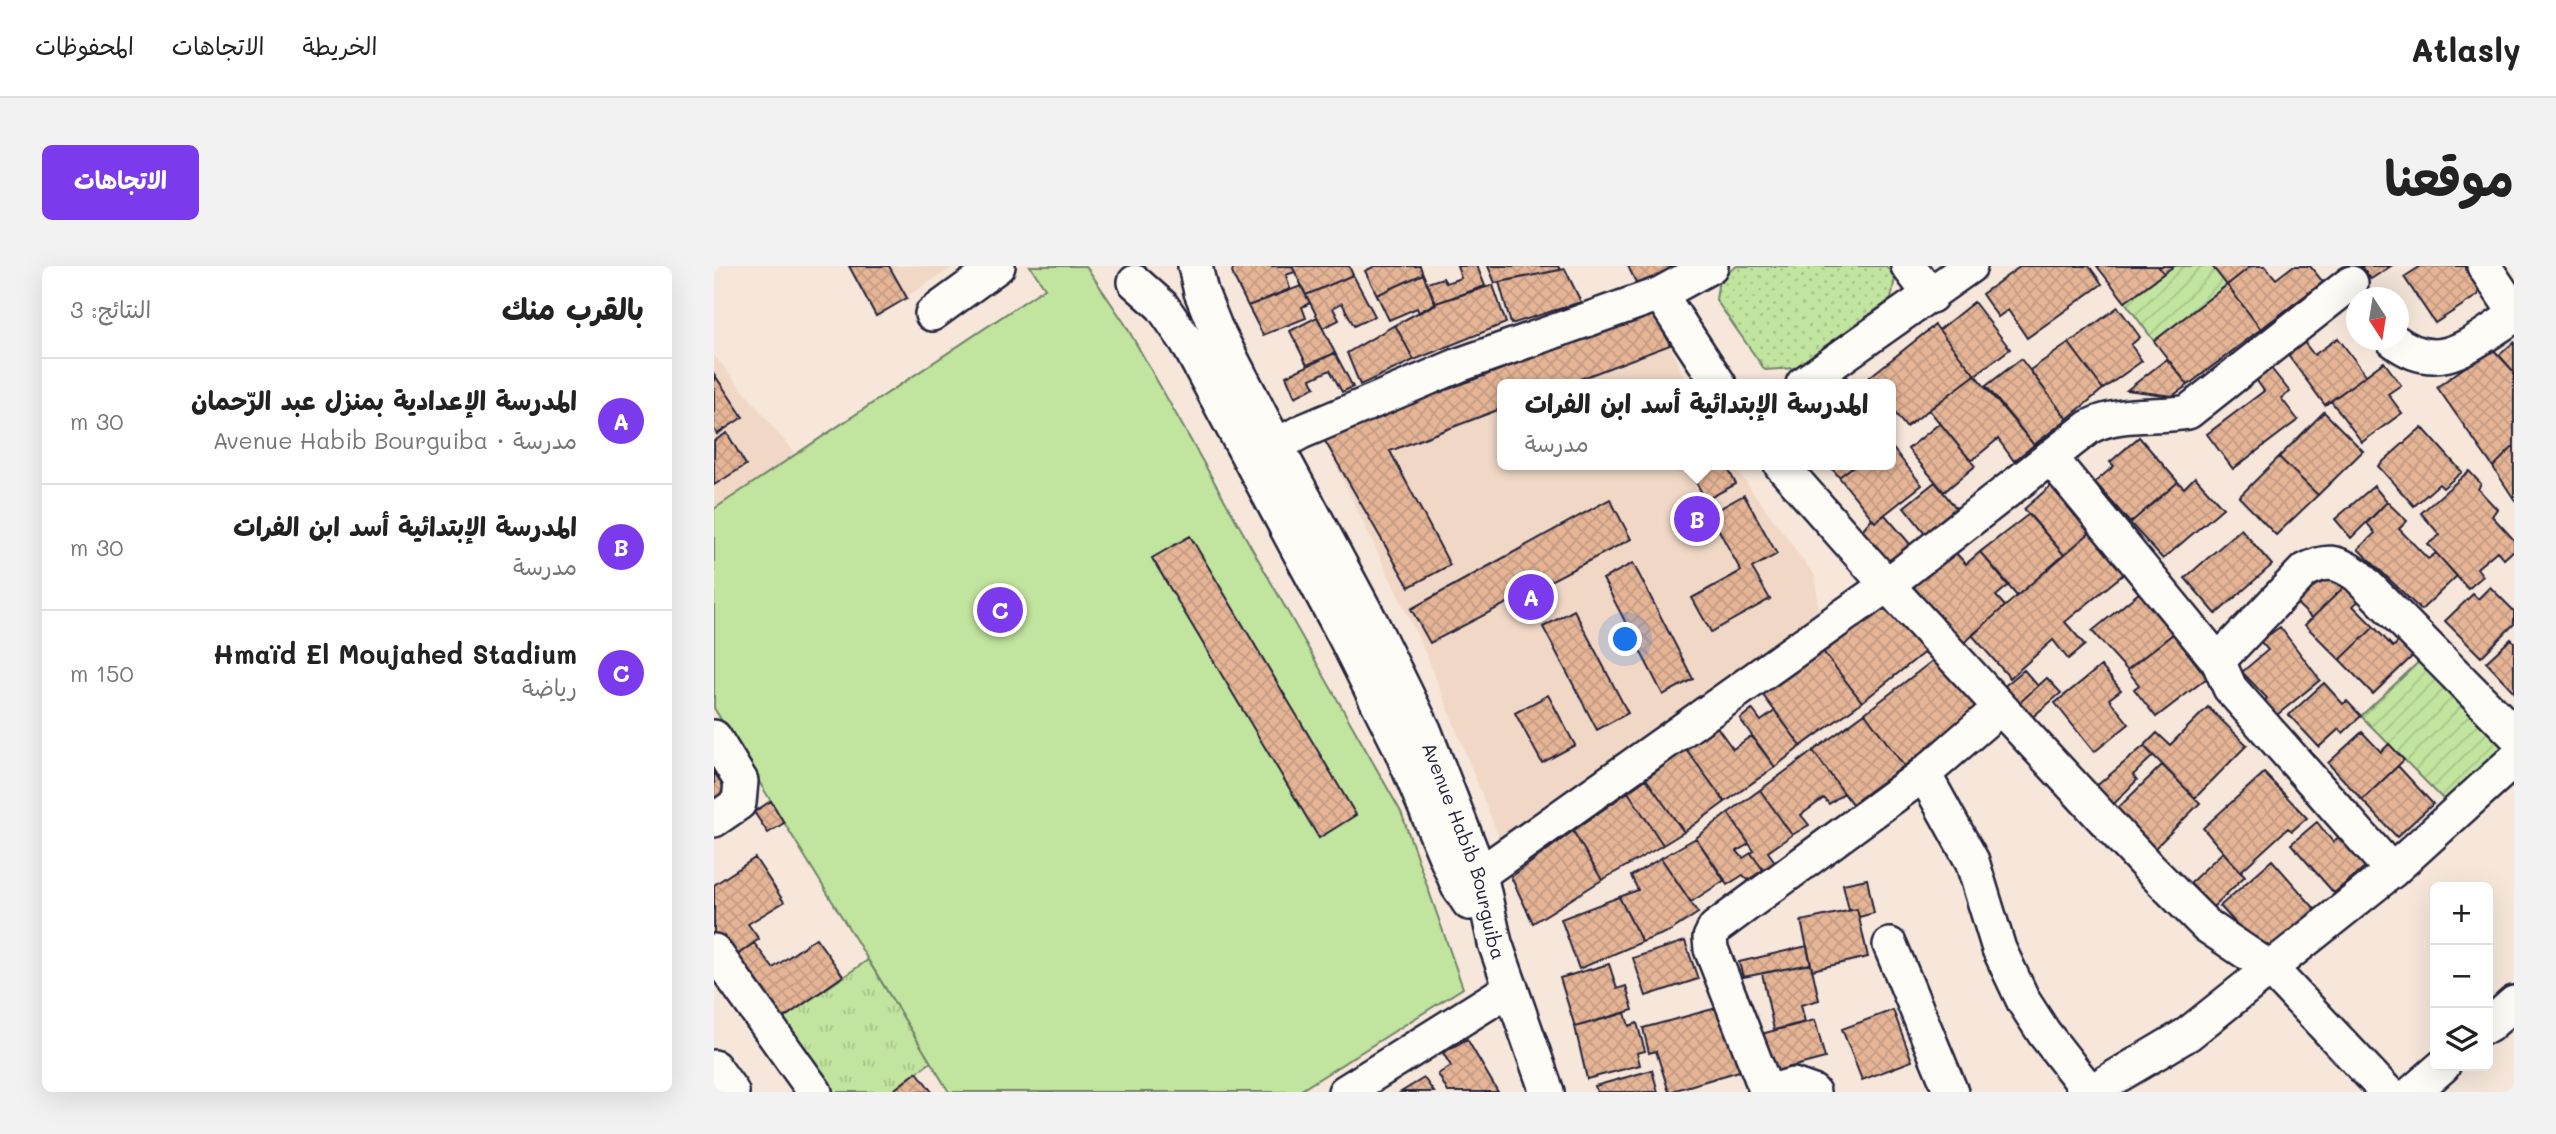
<!DOCTYPE html>
<html lang="ar">
<head>
<meta charset="utf-8">
<style>
	body { margin:0; font-family:Mali,"Playpen Sans Arabic",sans-serif; background:#f2f2f2; color:#222; direction:rtl }
	.controls { position:absolute; right:21px; bottom:21px; display:grid; overflow:hidden; border-radius:10px; box-shadow:0 7px 28px #0002 }
	.controls button { width:63px; height:63px; display:grid; place-items:center; padding:0; border:0; border-bottom:2px solid #e0e0e0; background:#fff; color:#222; font:35px sans-serif }
	.compass { position:absolute; left:1632px; top:21px; width:63px; height:63px; border-radius:50%; background:#fff; box-shadow:0 7px 28px #0002; rotate:168deg }
	.you { position:absolute; left:912px; top:374px; width:24px; height:24px; margin:-18px; border:5px solid #fff; border-radius:50%; background:#1a73e8; box-shadow:0 0 0 10px #1a73e833 }
	.badge { display:grid; place-items:center; width:46px; height:46px; border-radius:50%; background:#7c3aed; color:#fff; font-size:23px; font-weight:700 }
	.pin { position:absolute; translate:-50% -50%; border:4px solid #fff; box-shadow:0 2px 7px #0006 }
	.popup { position:absolute; left:783px; top:113px; width:399px; height:91px; box-sizing:border-box; display:grid; place-content:center; border-radius:10px; background:#fff; filter:drop-shadow(0 2px 5px #0005); font-size:23px; white-space:nowrap; color:#767676 }
	.popup b { font-size:26px; color:#222 }
	.popup::after { content:''; position:absolute; left:50%; top:100%; margin-left:-14px; border:14px solid transparent; border-top-color:#fff }
	.list { margin:0; padding:0; list-style:none }
	h2 { display:flex; justify-content:space-between; align-items:center; height:91px; margin:0; padding:0 28px; font-size:30px }
	h2 small { font-size:23px; font-weight:400; color:#767676 }
	.list li { display:grid; grid-template-columns:46px 1fr auto; gap:21px; align-items:center; box-sizing:border-box; height:126px; padding:0 28px; border-top:2px solid #e0e0e0 }
	.list b { display:block; font-size:26px; white-space:nowrap }
	.list p { margin:0; font-size:23px; white-space:nowrap; color:#767676 }
	.list em { font-size:23px; font-style:normal; color:#767676 }
	.icon { flex:none; width:38px; height:38px; fill:none; stroke:currentColor; stroke-width:2; stroke-linecap:round; stroke-linejoin:round }
	.map { position:relative; flex:none; width:1800px; height:826px; overflow:hidden; direction:ltr; border-radius:10px }
	header { display:flex; align-items:center; gap:42px; box-sizing:border-box; height:98px; padding:0 35px; background:#fff; border-bottom:2px solid #e0e0e0 }
	header strong { font-size:33px }
	nav { display:flex; gap:38px; margin-inline-start:auto; font-size:24px }
	.intro { display:flex; align-items:center; justify-content:space-between; box-sizing:border-box; height:168px; padding:0 42px }
	h1 { margin:0; font-size:49px }
	.button { padding:18px 32px; border-radius:10px; background:#7c3aed; color:#fff; font-size:24px; font-weight:700 }
	main { display:flex; gap:42px; padding:0 42px }
	aside { flex:1; background:#fff; border-radius:10px; box-shadow:0 7px 28px #0002 }
	.map>svg:first-child { display:block }
</style>
</head>
<body>
<header>
<strong>Atlasly</strong>
<nav><a>الخريطة</a><a>الاتجاهات</a><a>المحفوظات</a></nav>
</header>
<div class="intro"><h1>موقعنا</h1><a class="button">الاتجاهات</a></div>
<main>
<div class="map">
<svg width="1800" height="826" viewBox="0 0 1800 826">
	<defs>
		<pattern id="grass-tufts" width="24" height="20" patternUnits="userSpaceOnUse" patternTransform="scale(1.75)"><rect width="24" height="20" fill="#c1e49e"/><path d="M3 7l-1-3M5 7V3M7 7l1-3M15 17l-1-3M17 17v-4M19 17l1-3" fill="none" stroke="#a6c389"/></pattern>
		<pattern id="park-dots" width="8" height="8" patternUnits="userSpaceOnUse" patternTransform="scale(1.75)"><rect width="8" height="8" fill="#c1e49e"/><path d="M2 2h.1M6 6h.1" fill="none" stroke="#a6c389" stroke-width="1.8" stroke-linecap="round"/></pattern>
		<pattern id="garden-furrows" width="10" height="10" patternUnits="userSpaceOnUse" patternTransform="scale(1.75)"><rect width="10" height="10" fill="#c1e49e"/><path d="M-1 1l2-2M0 10L10 0M9 11l2-2" fill="none" stroke="#a6c389"/></pattern>
		<pattern id="building-cross-hatch" width="8" height="8" patternUnits="userSpaceOnUse" patternTransform="scale(1.75)"><rect width="8" height="8" fill="#e5b596"/><path d="M0 0l8 8M0 8l8-8" fill="none" stroke="#c49b82"/></pattern>
	</defs>
	<rect width="100%" height="100%" fill="#f6e7da"/>
	<filter id="ink" filterUnits="userSpaceOnUse"><feTurbulence type="fractalNoise" baseFrequency=".0143" numOctaves="2"/><feDisplacementMap in="SourceGraphic" scale="14" xChannelSelector="R" yChannelSelector="G"/><feConvolveMatrix kernelMatrix="1 2 1 2 8 2 1 2 1" color-interpolation-filters="sRGB"/></filter>
	<g filter="url(#ink)">
		<!-- built -->
		<path fill="#f1d8c6" d="M135,0H241L162,50Z
			M942,46L973,118H789V199H1019L1101,310L1105,346L787,577L713,390L608,170Z
			M0,89L82,189L0,243Z"/>
		<!-- grass -->
		<path fill="url(#grass-tufts)" stroke="#72836c" stroke-width="2" d="M154,694L217,796L177,826H113L61,758Z"/>
		<!-- park -->
		<path fill="url(#park-dots)" stroke="#72836c" stroke-width="2" d="M1023,0H1172L1181,12L1177,33L1081,102L1051,104L1002,34L1005,12Z"/>
		<!-- garden -->
		<path fill="url(#garden-furrows)" stroke="#72836c" stroke-width="2" d="M1460,0H1498L1513,19L1440,75L1411,36Z
			M1710,391L1789,470L1787,487L1733,537L1647,450Z"/>
		<!-- pitch -->
		<path fill="#c1e49e" stroke="#72836c" stroke-width="2" d="M316,0H372L411,58L687,546L749,722L584,826H235L0,442V243L331,22Z"/>
		<!-- building -->
		<path fill="url(#building-cross-hatch)" stroke="#22223b" stroke-width="2" d="M135,0H175L193,32L162,50Z
			M520,0H578L581,6L572,9L576,23L534,40L520,12L518,6Z
			M578,0H635L639,9L592,29Z
			M661,0H706L709,8L663,29L651,5Z
			M743,0H763L771,20L722,37L713,17L729,12L732,17L747,12Z
			M774,0H844L846,4L781,17Z
			M914,0H976L925,23Z
			M1307,0H1375L1388,18L1313,72L1294,44L1284,51L1268,28Z
			M1383,0H1444L1450,7L1411,36Z
			M1444,0H1460L1450,7Z
			M1498,0H1537L1513,19Z
			M1537,0H1551L1562,13L1579,0H1596L1609,16L1547,63L1513,19Z
			M1646,0H1677L1657,13Z
			M1707,0H1753L1765,18L1764,29L1721,57L1690,11Z
			M851,3L867,36L797,58L785,16Z
			M709,8L722,39L705,47L703,42L675,54L663,29Z
			M639,9L661,50L640,60L628,37L619,42L625,54L609,62L592,29Z
			M779,19L792,57L700,94L681,59L722,37Z
			M1513,19L1547,63L1474,119L1440,75Z
			M587,20L596,37L588,41L592,52L549,69L534,40Z
			M1260,36L1296,83L1261,109L1225,64Z
			M1404,41L1426,71L1417,79L1428,95L1389,123L1355,77Z
			M942,46L956,79L853,118H789V142L676,185L736,299L695,321L608,170Z
			M603,51L621,87L593,99L576,65Z
			M681,59L700,94L646,119L633,87Z
			M1221,59L1261,109L1192,161L1177,142V118H1158L1153,113Z
			M1624,72L1652,109L1611,139L1573,88L1590,76L1600,89Z
			M1800,76V106L1785,89Z
			M1355,77L1389,123L1353,153L1316,104Z
			M1778,82L1800,106V180L1779,201L1723,121Z
			M621,87L639,121L628,126L616,104L597,113L601,121L581,131L572,110Z
			M1307,93L1353,153L1320,179L1272,120Z
			M1453,93L1474,119L1458,130L1413,124Z
			M1670,96L1687,119L1674,128L1688,147L1648,176L1617,135Z
			M1556,101L1576,126L1567,132L1584,154L1519,203L1493,168L1550,125L1541,112Z
			M0,108L29,151L3,168L0,163Z
			M1261,109L1320,179L1300,195L1284,173L1257,195L1215,144Z
			M1133,111L1139,118H1125Z
			M1610,146L1649,185L1604,229L1565,191Z
			M1226,157L1261,200L1230,226L1194,183Z
			M1708,161L1748,206L1729,222L1725,218L1700,240L1664,200Z
			M13,167L32,199L0,219V175Z
			M1425,171L1464,216L1416,257L1381,216L1400,200L1396,196Z
			M1177,180L1208,219L1161,256L1125,211L1141,199H1177Z
			M1800,180V233L1779,201Z
			M1565,191L1604,229L1562,269L1525,231Z
			M972,199H1012L1022,218L992,234Z
			M1115,199H1141L1125,211Z
			M1755,205L1767,218L1764,223L1783,243L1778,250L1800,274V284L1790,293L1783,285L1763,302L1769,310L1754,323L1714,278L1726,269L1707,247Z
			M1481,211L1509,242L1449,293L1416,257L1464,216L1470,222Z
			M1221,216L1242,242L1211,267L1190,241Z
			M1339,218L1379,264L1350,289L1310,243Z
			M1660,220L1673,236L1637,272L1621,253Z
			M1030,229L1063,288L1038,302L1056,333L997,366L978,332L1027,305L996,248Z
			M896,233L917,273L716,377L697,343Z
			M1673,236L1693,255L1685,263L1714,293L1722,287L1743,310L1707,344L1644,283L1661,267L1653,257Z
			M1315,248L1350,289L1303,330L1266,286Z
			M1171,249L1196,278L1174,296L1148,264L1158,252L1161,256Z
			M1527,263L1558,299L1502,348L1471,312Z
			M1379,264L1412,306L1351,356L1371,379L1354,393L1339,374L1296,412L1258,369Z
			M476,270L642,549L605,572L438,292Z
			M1240,285L1252,298L1266,286L1295,319L1282,330L1291,340L1248,379L1198,319Z
			M919,297L979,413L949,429L889,313Z
			M1610,302L1636,315L1598,352L1578,333Z
			M1636,315L1650,330L1639,340L1660,361L1626,394L1591,359Z
			M1776,321L1800,345V358L1767,391L1731,355L1759,328L1764,333Z
			M1425,327L1459,368L1413,404L1378,365Z
			M1175,336L1213,384L1148,436L1108,384Z
			M860,344L914,447L883,464L829,361Z
			M1566,361L1606,414L1563,449L1550,436L1553,432L1528,406L1554,384L1546,375Z
			M1660,361L1679,381L1690,370L1704,385L1659,428L1626,394Z
			M1459,368L1493,412L1442,451L1420,423L1425,419L1413,404Z
			M1797,373L1800,376V426L1772,396Z
			M1108,384L1148,436L1087,480L1048,428Z
			M1222,392L1268,441L1190,500L1151,447Z
			M1387,400L1407,424L1395,433L1415,458L1380,486L1341,437Z
			M1310,404L1324,420L1303,439L1288,422Z
			M1333,412L1347,427L1316,453L1303,439Z
			M1610,417L1629,438L1633,435L1647,450L1629,467L1625,463L1605,481L1575,449Z
			M834,429L861,479L828,497L801,447Z
			M1494,441L1533,479L1481,532L1430,480L1443,467L1456,479Z
			M1038,443L1047,455L1061,445L1087,480L1061,501L1026,453Z
			M1151,447L1190,500L1138,538L1099,485Z
			M1003,461L1019,483L1037,470L1061,501L1011,536L972,483Z
			M1648,466L1667,486L1675,478L1690,494L1648,534L1614,497Z
			M1430,480L1439,490L1419,509L1423,514L1397,541L1380,522Z
			M972,483L1011,536L970,566L932,513Z
			M1099,485L1130,527L1115,538L1110,532L1087,549L1095,559L1078,569L1046,524Z
			M0,498L15,529L0,539Z
			M1448,499L1486,537L1439,584L1402,544Z
			M1684,500L1719,538L1683,571L1648,534Z
			M1550,507L1593,552L1578,565L1574,562L1526,606L1489,562Z
			M932,513L970,566L949,579L914,526Z
			M1046,524L1078,569L1054,586L1061,596L1049,604L1037,587L1040,585L1014,547Z
			M914,526L949,579L888,614L859,565Z
			M57,535L70,557L54,567L40,546Z
			M1014,547L1035,578L1023,585L1029,592L1037,587L1049,604L1034,614L1029,609L1013,619L982,572Z
			M1603,556L1619,576L1627,569L1652,600L1620,627L1577,578Z
			M859,565L888,614L819,657L797,611Z
			M982,572L1011,614L977,636L947,592Z
			M1509,586L1531,610L1499,641L1476,617Z
			M41,592L70,636L34,658L45,673L16,694L0,671V619Z
			M947,592L984,647L956,665L928,676L905,631L924,624L917,610Z
			M1558,594L1601,643L1550,688L1506,640Z
			M1153,613L1160,647L1145,651L1143,643L1135,644L1129,618Z
			M905,631L928,676L865,703L847,653Z
			M1143,643L1154,691L1098,704L1087,655Z
			M102,672L129,710L61,758L16,694L40,677L59,702Z
			M971,675L984,713L932,730L919,692Z
			M1093,680L1097,698L1029,711L1025,696Z
			M895,698L903,723L912,720L919,744L861,761L846,712Z
			M1097,698L1105,734L1087,739L1091,756L1060,764L1048,707Z
			M1010,740L1032,803L955,826L942,785L935,787L929,762Z
			M1179,744L1198,795L1148,814L1128,763Z
			M911,747L915,760L923,757L931,785L923,787L926,799L873,813L861,761Z
			M1101,754L1111,792L1058,806L1047,768Z
			M753,773L784,826H734L724,808L737,800L729,787Z
			M938,804L944,826H883L881,820Z
			M203,806L218,826H177Z
			M710,812L720,826H687Z"/>
		<g fill="none" stroke-linecap="round" stroke-linejoin="round">
			<defs>
				<g id="minor">
					<path id="s1" d="M481,0L487,26L501,61L562,179L657,356L710,464L766,608L781,677L833,826"/>
					<path d="M1194,0L1217,30"/>
					<path d="M1770,0L1800,45"/>
					<path d="M421,16L448,40L473,76L631,371L685,479L744,620L755,637"/>
					<path d="M946,28L1005,118"/>
					<path d="M218,48L284,0"/>
					<path d="M1679,74C1726,111 1758,76 1800,50"/>
					<path d="M1089,118L1256,0"/>
					<path d="M542,191L587,166L745,99L946,28L997,0"/>
					<path d="M1336,191L1504,395L1516,422L1678,605"/>
					<path d="M1067,199L1173,319L1436,603L1493,660L1557,703L1673,826"/>
					<path d="M1504,395L1590,305C1612,293 1623,295 1643,309L1800,468"/>
					<path d="M0,471L27,515L25,537L0,554"/>
					<path d="M1210,508L1258,595L1285,683L1310,736L1330,767L1376,826"/>
					<path d="M744,620L766,608L1173,319L1375,161C1405,145 1441,152 1474,146L1637,17"/>
					<path d="M1176,679L1237,826"/>
					<path d="M0,685L101,826"/>
					<path d="M1774,760L1800,737"/>
					<path d="M0,801L18,826"/>
					<path d="M631,826L797,722"/>
					<path d="M1053,826L997,683L996,672L1001,662L1210,508L1286,442"/>
					<path d="M1054,826L1079,819L1099,826"/>
					<path d="M1376,826L1474,768L1678,605L1800,494"/>
					<path d="M1699,826L1729,800"/>
				</g>
			</defs>
			<!-- minor casing -->
			<use href="#minor" stroke="#22223b" stroke-width="38"/>
			<!-- minor -->
			<use href="#minor" stroke="#fdfcf7" stroke-width="33"/>
		</g>
	</g>
	<g text-anchor="middle" dominant-baseline="central" stroke-width="6" stroke-linejoin="round" paint-order="stroke">
		<!-- street labels -->
		<g font-size="19" fill="#22223b" stroke="#fdfcf7">
			<text stroke="none"><textPath href="#s1" startOffset="646">Avenue Habib Bourguiba</textPath></text>
		</g>
	</g>
</svg>
<div class="controls">
<button>+</button>
<button>−</button>
<button><svg class="icon" aria-label="layers" viewBox="0 0 24 24"><path d="M12 4l9 5-9 5-9-5zM3 14l9 5 9-5"/></svg></button>
</div>
<svg class="compass" viewBox="-18 -18 36 36"><path d="M0-13l5 13h-10z" fill="#e53935"/><path d="M0 13l5-13h-10z" fill="#767676"/></svg>
<div class="you"></div>
<div class="pin badge" style="left:817px;top:331px">A</div>
<div class="pin badge" style="left:983px;top:253px">B</div>
<div class="popup"><b>المدرسة الإبتدائية أسد ابن الفرات</b>مدرسة</div>
<div class="pin badge" style="left:286px;top:344px">C</div>
</div>
<aside>
<h2>بالقرب منك<small>النتائج: 3</small></h2>
<ul class="list">
<li><span class="badge">A</span><div><b>المدرسة الإعدادية بمنزل عبد الرّحمان</b><p>مدرسة · Avenue Habib Bourguiba</p></div><em>30 m</em></li>
<li><span class="badge">B</span><div><b>المدرسة الإبتدائية أسد ابن الفرات</b><p>مدرسة</p></div><em>30 m</em></li>
<li><span class="badge">C</span><div><b>Hmaïd El Moujahed Stadium</b><p>رياضة</p></div><em>150 m</em></li>
</ul>
</aside>
</main>
</body>
</html>
